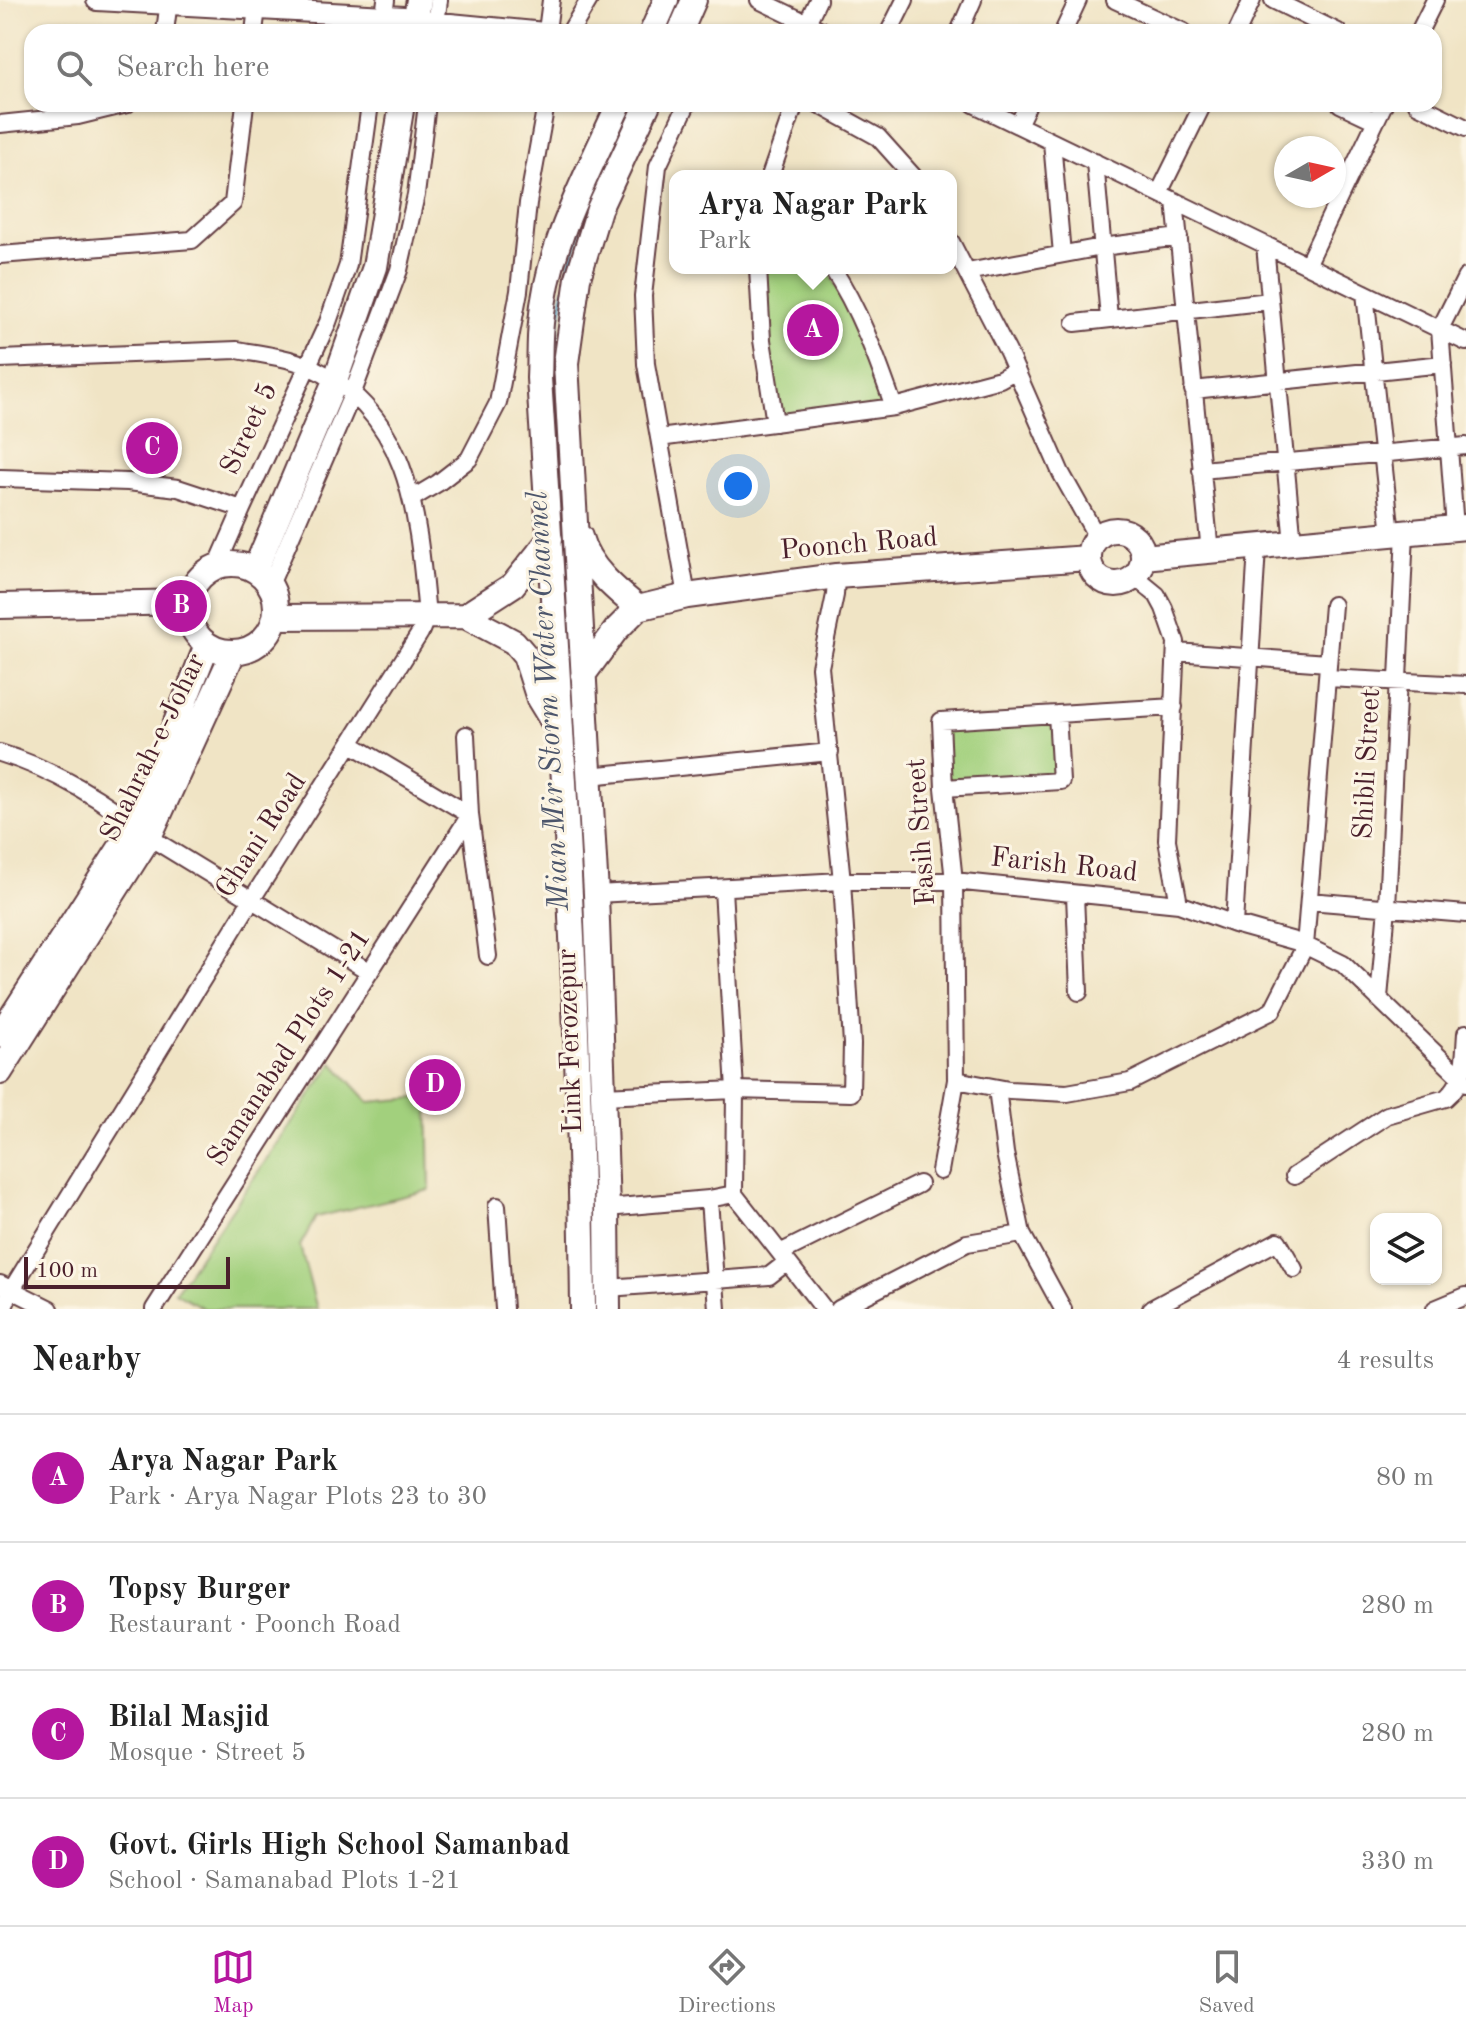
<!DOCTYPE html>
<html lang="en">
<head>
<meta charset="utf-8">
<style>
	body { margin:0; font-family:"Old Standard TT",serif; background:#f2f2f2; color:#222 }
	.controls { position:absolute; right:24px; bottom:24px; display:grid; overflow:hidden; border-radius:16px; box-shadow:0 2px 6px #0004 }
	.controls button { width:72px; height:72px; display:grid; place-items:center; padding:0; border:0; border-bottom:2px solid #e0e0e0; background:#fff; color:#222; font:40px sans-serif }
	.compass { position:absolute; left:1274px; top:136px; width:72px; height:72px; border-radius:50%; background:#fff; box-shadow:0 2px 6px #0004; rotate:81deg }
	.scale { position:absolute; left:24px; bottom:20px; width:206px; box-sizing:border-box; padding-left:8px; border:4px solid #4a1f2b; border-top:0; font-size:22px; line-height:28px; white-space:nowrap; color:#4a1f2b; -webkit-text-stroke:6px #fcf5e5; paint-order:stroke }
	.you { position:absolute; left:738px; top:486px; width:28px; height:28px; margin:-20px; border:6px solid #fff; border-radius:50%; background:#1a73e8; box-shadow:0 0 0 12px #1a73e833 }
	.badge { display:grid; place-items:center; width:52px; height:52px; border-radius:50%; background:#b5179e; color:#fff; font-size:26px; font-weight:700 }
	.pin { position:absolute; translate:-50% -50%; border:4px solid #fff; box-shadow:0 2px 8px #0006 }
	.popup { position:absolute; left:669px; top:170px; width:288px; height:104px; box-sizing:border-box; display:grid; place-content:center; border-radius:16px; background:#fff; filter:drop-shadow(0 2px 6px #0005); font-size:26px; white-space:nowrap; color:#767676 }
	.popup b { font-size:30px; color:#222 }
	.popup::after { content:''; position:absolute; left:50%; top:100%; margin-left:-16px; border:16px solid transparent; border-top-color:#fff }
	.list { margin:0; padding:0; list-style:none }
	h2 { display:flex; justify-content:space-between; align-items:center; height:104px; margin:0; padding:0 32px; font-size:34px }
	h2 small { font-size:26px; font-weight:400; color:#767676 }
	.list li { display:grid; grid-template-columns:52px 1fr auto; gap:24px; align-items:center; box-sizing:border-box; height:128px; padding:0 32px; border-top:2px solid #e0e0e0 }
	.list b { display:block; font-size:30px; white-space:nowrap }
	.list p { margin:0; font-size:26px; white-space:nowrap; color:#767676 }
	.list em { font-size:26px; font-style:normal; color:#767676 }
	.icon { flex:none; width:44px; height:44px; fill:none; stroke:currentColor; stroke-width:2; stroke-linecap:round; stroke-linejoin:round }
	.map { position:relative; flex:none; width:1466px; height:1309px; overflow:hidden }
	.search { position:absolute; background:#fff; box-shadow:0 2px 6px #0004; left:24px; right:24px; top:24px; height:88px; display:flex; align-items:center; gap:20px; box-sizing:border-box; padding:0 28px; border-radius:24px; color:#767676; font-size:30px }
	.sheet { height:616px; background:#fff }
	nav { display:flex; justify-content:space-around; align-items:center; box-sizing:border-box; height:112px; border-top:2px solid #e0e0e0; background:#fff; font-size:22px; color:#767676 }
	nav a { display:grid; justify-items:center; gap:4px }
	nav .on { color:#b5179e }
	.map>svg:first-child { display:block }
</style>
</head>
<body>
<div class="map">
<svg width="1466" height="1309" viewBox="0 0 1466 1309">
	<rect width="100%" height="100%" fill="#fcf5e5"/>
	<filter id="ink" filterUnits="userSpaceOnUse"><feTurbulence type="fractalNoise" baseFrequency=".0125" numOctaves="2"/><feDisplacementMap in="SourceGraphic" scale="16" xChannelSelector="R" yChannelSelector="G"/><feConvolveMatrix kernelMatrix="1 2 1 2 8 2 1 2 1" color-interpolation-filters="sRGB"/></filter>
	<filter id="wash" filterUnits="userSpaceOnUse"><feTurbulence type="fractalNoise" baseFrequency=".006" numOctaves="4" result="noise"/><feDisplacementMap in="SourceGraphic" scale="32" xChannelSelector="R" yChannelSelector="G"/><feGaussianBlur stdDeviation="1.8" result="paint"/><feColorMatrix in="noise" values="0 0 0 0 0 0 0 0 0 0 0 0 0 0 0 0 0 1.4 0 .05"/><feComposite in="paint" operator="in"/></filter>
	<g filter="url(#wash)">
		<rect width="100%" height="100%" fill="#f0e4c5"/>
		<!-- green -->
		<path fill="#a2d07d" stroke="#767854" stroke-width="2" d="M760,268H827L896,409L768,430Z
			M1057,714L1061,781L944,788L941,721Z
			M333,1063L369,1102L428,1097L430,1190L316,1217L300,1246L317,1309H205L175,1292Z"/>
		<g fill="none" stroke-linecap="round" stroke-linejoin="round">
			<!-- stream -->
			<path stroke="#4ea5cb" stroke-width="4" d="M569,269L580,231
				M555,360L558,323L565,289
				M555,368L554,393L586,951L595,1295"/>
		</g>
	</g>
	<g filter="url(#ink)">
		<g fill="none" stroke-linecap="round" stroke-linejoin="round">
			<defs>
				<path id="minor" d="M759,0L825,32
					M1115,0L1184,32
					M1273,0L1338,32
					M409,18L555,32
					M807,23L818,0
					M547,31L551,0
					M165,32L169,0
					M254,32L258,0
					M382,32L386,0
					M435,32L439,0
					M570,32L589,0
					M889,32L905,0
					M959,32L973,0
					M1063,32L1078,0
					M1237,32L1252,0
					M1419,32L1435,0
					M687,104L658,166L643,296L646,364L687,596
					M818,104L878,137L913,176
					M974,104L1466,342
					M1340,104L1376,121
					M1417,104L1466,128
					M0,124L78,116L127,104
					M1018,125L1028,104
					M1052,142L1062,254
					M1095,162L1109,318
					M770,176L795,104
					M1159,193L1203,104
					M1175,201L1210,552
					M951,242L1008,352L1061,473L1097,537
					M1265,245L1293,544
					M0,255L192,240L233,203L245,104
					M1307,265L1384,104
					M758,268L762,340L775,423
					M832,268C860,310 877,359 894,407
					M967,272L1102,247L1179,237
					M1365,293L1391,534
					M1075,323L1270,301
					M0,359L237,350C261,354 286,357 308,366C412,411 418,519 427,616L420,633L252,899L12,1289L3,1309
					M1193,390L1443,364
					M659,438L894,407L1000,379L1016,370
					M1201,470L1466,446
					M0,478L128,482L178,488L242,509L328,322L348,265L370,104
					M413,498L438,483L469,459L498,403L519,291L528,203L546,104
					M1455,528L1440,329L1466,277
					M217,566L242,509
					M1135,577L1157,595L1164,608L1176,642L1167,840L1179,904
					M270,585L352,395L399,270L416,195L427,104
					M1176,652L1328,663
					M1327,678L1466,685
					M466,735L470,815L488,956
					M0,753C53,769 107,801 149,837L370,972
					M589,776L830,752
					M944,788L1061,781L1057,714
					M596,894L842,881H954L1179,904L1234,924L1298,942L1343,964L1466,1083
					M1075,895L1079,992
					M1309,901L1466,914
					M1234,924L1257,548
					M1379,998L1387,907L1405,533
					M956,1080L1009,1090L1067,1093L1130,1082L1272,1011L1305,946L1333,605
					M997,1088L1005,1153L1022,1234L1063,1309
					M603,1096L735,1090L851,1093L852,1044L842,881L820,667L835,595L836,576
					M940,1171L956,1080L954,881L944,788L941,721L1174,707
					M1294,1176L1387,1115L1446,1098C1466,1081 1464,1059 1466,1033
					M734,1194L824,1309
					M497,1206L504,1309
					M607,1208L709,1199
					M780,1253L919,1184
					M0,1284L50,1309
					M608,1288L769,1276L787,1262
					M154,1309L470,815L351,744
					M717,1309L709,1199L734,1194L735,1090L723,889
					M839,1309L967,1243L1022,1234
					M1151,1309L1278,1241L1294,1269
					M1435,1309L1466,1296"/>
				<path id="tertiary" d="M97,0L404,17"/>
				<path id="secondary" d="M413,32L419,0
					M652,32L666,0
					M680,32L694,0
					M1089 557a27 27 0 1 1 54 0a27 27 0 1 1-54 0Z
					M580,537C588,567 616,590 638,608
					M1143,557L1466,527
					M188 608a44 44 0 1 1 88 0a44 44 0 1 1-88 0Z
					M255,570L335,381L375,267L402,104
					M0,606L188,602
					M465,616L513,585L550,539
					M275,617L465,616L514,642L525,655L539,699L558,730
					M583,675L616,630L638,608L687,596L836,576L1088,558
					M0,1035L135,825L207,645
					M0,1072L149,837L233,653
					M583,1309C580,998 559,688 539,378C540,360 539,341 541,323C547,245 588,174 619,104
					M608,1309L607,1208L596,894L566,363L578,278L599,209L648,104"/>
			</defs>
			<!-- minor casing -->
			<use href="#minor" stroke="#633d42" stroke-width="20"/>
			<!-- tertiary casing -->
			<use href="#tertiary" stroke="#633d42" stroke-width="24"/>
			<!-- secondary casing -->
			<use href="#secondary" stroke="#633d42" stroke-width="28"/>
			<!-- minor -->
			<use href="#minor" stroke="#fff" stroke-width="16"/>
			<!-- tertiary -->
			<use href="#tertiary" stroke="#fff" stroke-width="20"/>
			<!-- secondary -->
			<use href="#secondary" stroke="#fff" stroke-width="24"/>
		</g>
	</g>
	<g text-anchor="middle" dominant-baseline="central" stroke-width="6" stroke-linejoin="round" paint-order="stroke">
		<!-- street labels -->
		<g font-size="28" fill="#4a1f2b" stroke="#fcf5e5">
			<text transform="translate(250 429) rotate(-65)">Street 5</text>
			<text transform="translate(859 545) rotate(-5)">Poonch Road</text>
			<text transform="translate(154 748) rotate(-64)">Shahrah-e-Johar</text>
			<text transform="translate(1368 764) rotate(-87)">Shibli Street</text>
			<text transform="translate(922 832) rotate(-94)">Fasih Street</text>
			<text transform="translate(262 836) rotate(-57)">Ghani Road</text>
			<text transform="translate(1064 866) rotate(6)">Farish Road</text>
			<text transform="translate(571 1041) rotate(-92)">Link Ferozepur</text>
			<text transform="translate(290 1048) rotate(-57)">Samanabad Plots 1-21</text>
		</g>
		<!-- water labels -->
		<g font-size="30" font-style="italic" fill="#4c556b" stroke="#fcf5e5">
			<text transform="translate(549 701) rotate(-93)">Mian Mir Storm Water Channel</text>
		</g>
	</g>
</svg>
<div class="controls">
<button><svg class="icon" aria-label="layers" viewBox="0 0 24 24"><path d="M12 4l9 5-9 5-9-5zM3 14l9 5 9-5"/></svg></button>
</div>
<svg class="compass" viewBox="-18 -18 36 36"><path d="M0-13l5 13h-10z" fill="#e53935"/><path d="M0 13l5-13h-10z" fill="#767676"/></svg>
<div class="scale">100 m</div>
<div class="you"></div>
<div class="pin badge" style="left:813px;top:330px">A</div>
<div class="popup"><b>Arya Nagar Park</b>Park</div>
<div class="pin badge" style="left:181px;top:606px">B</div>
<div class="pin badge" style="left:152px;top:448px">C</div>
<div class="pin badge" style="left:435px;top:1085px">D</div>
<div class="search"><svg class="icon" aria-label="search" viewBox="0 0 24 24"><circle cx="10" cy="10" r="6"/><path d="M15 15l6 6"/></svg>Search here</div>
</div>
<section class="sheet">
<h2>Nearby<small>4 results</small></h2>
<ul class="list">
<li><span class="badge">A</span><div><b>Arya Nagar Park</b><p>Park · Arya Nagar Plots 23 to 30</p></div><em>80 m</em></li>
<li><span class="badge">B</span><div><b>Topsy Burger</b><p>Restaurant · Poonch Road</p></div><em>280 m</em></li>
<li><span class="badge">C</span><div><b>Bilal Masjid</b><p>Mosque · Street 5</p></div><em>280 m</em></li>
<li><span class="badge">D</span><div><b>Govt. Girls High School Samanbad</b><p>School · Samanabad Plots 1-21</p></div><em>330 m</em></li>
</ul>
</section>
<nav>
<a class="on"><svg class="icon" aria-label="map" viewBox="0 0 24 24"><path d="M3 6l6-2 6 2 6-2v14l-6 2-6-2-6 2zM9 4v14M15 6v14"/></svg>Map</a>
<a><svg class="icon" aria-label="directions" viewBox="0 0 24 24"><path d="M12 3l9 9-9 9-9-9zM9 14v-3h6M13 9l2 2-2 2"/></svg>Directions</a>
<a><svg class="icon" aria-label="saved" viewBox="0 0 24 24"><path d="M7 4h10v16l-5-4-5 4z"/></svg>Saved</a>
</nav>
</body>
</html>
